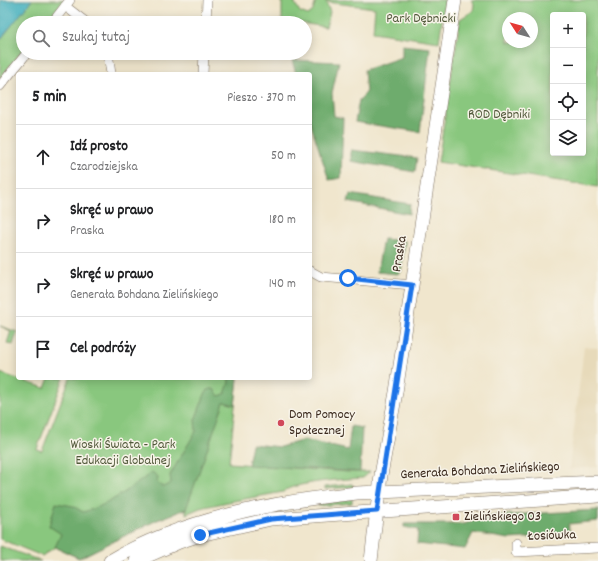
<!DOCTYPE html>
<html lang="pl">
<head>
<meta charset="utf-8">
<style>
	body { margin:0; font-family:Dekko,sans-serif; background:#f6f6f6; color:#202124 }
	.controls { position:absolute; right:12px; top:12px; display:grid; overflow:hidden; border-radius:4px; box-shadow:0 2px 10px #0003 }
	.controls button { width:36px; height:36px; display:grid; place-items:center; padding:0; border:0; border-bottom:1px solid #e0e0e0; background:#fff; color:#202124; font:20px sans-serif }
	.compass { position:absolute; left:502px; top:12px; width:36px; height:36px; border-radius:50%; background:#fff; box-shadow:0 2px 10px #0003; rotate:306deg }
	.stop { position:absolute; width:12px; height:12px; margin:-9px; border:3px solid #1a73e8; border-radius:50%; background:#fff }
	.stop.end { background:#1a73e8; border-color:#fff; box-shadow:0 1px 4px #0008 }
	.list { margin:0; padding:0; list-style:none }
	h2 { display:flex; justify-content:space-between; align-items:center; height:52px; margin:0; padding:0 16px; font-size:17px }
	h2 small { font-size:13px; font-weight:400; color:#757577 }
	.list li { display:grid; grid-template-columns:26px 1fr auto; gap:12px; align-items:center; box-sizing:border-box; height:64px; padding:0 16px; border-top:1px solid #e0e0e0 }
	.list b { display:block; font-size:15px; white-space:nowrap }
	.list p { margin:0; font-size:13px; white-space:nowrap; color:#757577 }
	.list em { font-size:13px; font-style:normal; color:#757577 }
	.icon { flex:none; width:22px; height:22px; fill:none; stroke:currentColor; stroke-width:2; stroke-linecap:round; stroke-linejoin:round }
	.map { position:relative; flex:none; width:598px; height:561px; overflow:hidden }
	.search { position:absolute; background:#fff; box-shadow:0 2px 10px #0003; left:16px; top:16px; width:296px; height:44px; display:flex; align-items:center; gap:10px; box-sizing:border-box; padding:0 14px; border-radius:22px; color:#757577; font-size:15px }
	.panel { position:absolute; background:#fff; box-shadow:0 2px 10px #0003; left:16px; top:72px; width:296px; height:308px; border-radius:4px }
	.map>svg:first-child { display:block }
</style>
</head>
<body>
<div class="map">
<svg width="598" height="561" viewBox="0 0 598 561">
	<rect width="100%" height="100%" fill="#f7f3e8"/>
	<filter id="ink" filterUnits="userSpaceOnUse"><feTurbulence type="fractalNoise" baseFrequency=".025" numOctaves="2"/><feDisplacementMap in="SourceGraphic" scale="8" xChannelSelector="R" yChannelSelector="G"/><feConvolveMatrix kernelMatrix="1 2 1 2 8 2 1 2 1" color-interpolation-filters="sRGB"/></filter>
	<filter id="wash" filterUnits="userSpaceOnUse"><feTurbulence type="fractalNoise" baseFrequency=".012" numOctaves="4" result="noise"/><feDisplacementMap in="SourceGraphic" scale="16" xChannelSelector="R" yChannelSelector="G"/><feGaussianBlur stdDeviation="0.9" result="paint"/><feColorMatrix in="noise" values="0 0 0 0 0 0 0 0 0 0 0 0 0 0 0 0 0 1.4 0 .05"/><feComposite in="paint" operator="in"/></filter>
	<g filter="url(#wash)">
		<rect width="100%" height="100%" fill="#f0e6cd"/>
		<!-- built -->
		<path fill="#e7daba" d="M584,347L598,348V467L569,469Z"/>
		<!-- green -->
		<path fill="#89c77e" stroke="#62784e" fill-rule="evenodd" d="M32,0H64L45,23H23V50L0,78V40Z
			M282,0H293L300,12L308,15L313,11L316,0H445L439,42L373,32L375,8L326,2L330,12L326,27L282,20Z
			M471,0H598V187L438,162L460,19L473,11L474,4ZM553,15H583V153H553ZM508,18H532V42H508Z
			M0,326L17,332L13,345L7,343L11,331Z
			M0,373L45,388L49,378H64L37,449L42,451L70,378H238L229,463L348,472H370L363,478C348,479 293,482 283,492L228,502L200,508L186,514V509L157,520L79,558L55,547L42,556L0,539Z
			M352,484L354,487L325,489V487Z
			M352,499V503L318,506V504Z
			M0,546L41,561H0Z"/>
		<!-- forest -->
		<path fill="#6eac6d" stroke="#546b46" d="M402,45L430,48L420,132L355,122L359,100L366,93L364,70L402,57Z
			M292,60L339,62L332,93L334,116L343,118L341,178L329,180L310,122V74H296Z
			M351,150L417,158L415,172L351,161Z
			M350,194L410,204L409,214L348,202Z
			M383,239L405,241L401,272L397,274L377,272Z
			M228,378H238L235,405L224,402L186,509L157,520L79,558L55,547L61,534L49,526L56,503L73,506L83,512C108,506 133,487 152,472L158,477L157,483L163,487L171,483L170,475L196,431L195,420L205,394L209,389H214L219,396L225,394L229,382Z
			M351,426L362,428L360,472L248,465L252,444L280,447L304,440L348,450Z
			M598,510V521L569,524L571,535L509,539L473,533L465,549L417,544L418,530L404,527V524H464L490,516Z"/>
		<!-- water -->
		<path fill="#40afbd" stroke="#3e6c6e" d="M0,0H32L0,40Z"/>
	</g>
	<g filter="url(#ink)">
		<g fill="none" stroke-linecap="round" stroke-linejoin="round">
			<defs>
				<path id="street" d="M65,6L87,23
					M52,23L70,0
					M206,23L207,0
					M108,53L111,74
					M203,74L204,53
					M0,86L27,53
					M310,271L321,277L412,285
					M516,543V552L598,548"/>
				<path id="secondary" d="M110,561C179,520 278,501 357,493L598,482
					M136,561L179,542L200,535L271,519L598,496
					M371,561L381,475L396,392L455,0"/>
			</defs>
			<!-- street casing -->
			<use href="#street" stroke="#7a6c5b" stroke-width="10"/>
			<!-- secondary casing -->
			<use href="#secondary" stroke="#7a6c5b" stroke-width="14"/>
			<!-- street -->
			<use href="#street" stroke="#fff" stroke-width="9"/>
			<!-- secondary -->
			<use href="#secondary" stroke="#fff" stroke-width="13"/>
		</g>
	</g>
	<g fill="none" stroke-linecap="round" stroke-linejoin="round" filter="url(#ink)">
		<!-- route -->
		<path stroke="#1a73e8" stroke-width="5" d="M200,535L271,519L377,511L412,285L348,278"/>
	</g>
	<!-- markers -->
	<g fill="#d1495b" stroke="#f7f3e8" stroke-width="1.5">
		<circle cx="281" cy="423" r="4"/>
		<rect x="452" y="513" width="8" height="8" rx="2"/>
	</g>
	<g text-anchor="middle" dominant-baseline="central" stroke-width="3" stroke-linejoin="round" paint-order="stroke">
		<!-- park labels -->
		<g font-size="14" fill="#52593b" stroke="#f7f3e8">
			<text x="421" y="19">Park Dębnicki</text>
			<text x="499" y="115">ROD Dębniki</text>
			<text x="123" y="445">Wioski Świata - Park<tspan x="123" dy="16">Edukacji Globalnej</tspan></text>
		</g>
		<!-- street labels -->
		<g font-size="14" fill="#3b2a1e" stroke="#f7f3e8">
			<text transform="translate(400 254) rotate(-81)">Praska</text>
			<text transform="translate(480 471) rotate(-3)">Generała Bohdana Zielińskiego</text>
			<text transform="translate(552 536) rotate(-2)">Łosiówka</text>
		</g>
		<!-- poi labels -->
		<g font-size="14" fill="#3b2a1e" stroke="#f7f3e8" text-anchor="start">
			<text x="289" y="415">Dom Pomocy<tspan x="289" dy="16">Społecznej</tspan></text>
			<text x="464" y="517">Zielińskiego 03</text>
		</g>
	</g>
</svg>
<div class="controls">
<button>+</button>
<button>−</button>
<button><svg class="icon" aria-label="locate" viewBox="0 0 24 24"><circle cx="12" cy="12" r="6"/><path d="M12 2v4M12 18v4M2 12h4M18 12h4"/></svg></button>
<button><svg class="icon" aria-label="layers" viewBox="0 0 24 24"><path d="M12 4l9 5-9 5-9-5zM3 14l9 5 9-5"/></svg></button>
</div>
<svg class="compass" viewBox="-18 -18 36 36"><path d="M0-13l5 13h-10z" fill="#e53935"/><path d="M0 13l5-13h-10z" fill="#757577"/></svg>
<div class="stop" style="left:348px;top:278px"></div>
<div class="stop end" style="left:200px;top:535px"></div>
<div class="search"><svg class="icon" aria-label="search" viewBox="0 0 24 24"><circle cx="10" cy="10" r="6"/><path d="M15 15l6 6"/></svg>Szukaj tutaj</div>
<section class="panel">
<h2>5 min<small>Pieszo · 370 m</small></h2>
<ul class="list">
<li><svg class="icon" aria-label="ahead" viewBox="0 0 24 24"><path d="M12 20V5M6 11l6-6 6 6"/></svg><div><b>Idź prosto</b><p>Czarodziejska</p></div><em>50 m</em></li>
<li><svg class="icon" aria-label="right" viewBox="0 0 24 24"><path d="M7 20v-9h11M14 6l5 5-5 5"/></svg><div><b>Skręć w prawo</b><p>Praska</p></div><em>180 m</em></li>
<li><svg class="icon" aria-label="right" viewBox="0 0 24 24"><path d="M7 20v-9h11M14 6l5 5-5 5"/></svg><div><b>Skręć w prawo</b><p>Generała Bohdana Zielińskiego</p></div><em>140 m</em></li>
<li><svg class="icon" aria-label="arrive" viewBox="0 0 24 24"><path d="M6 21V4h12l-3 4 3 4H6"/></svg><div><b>Cel podróży</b></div></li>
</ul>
</section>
</div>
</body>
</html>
